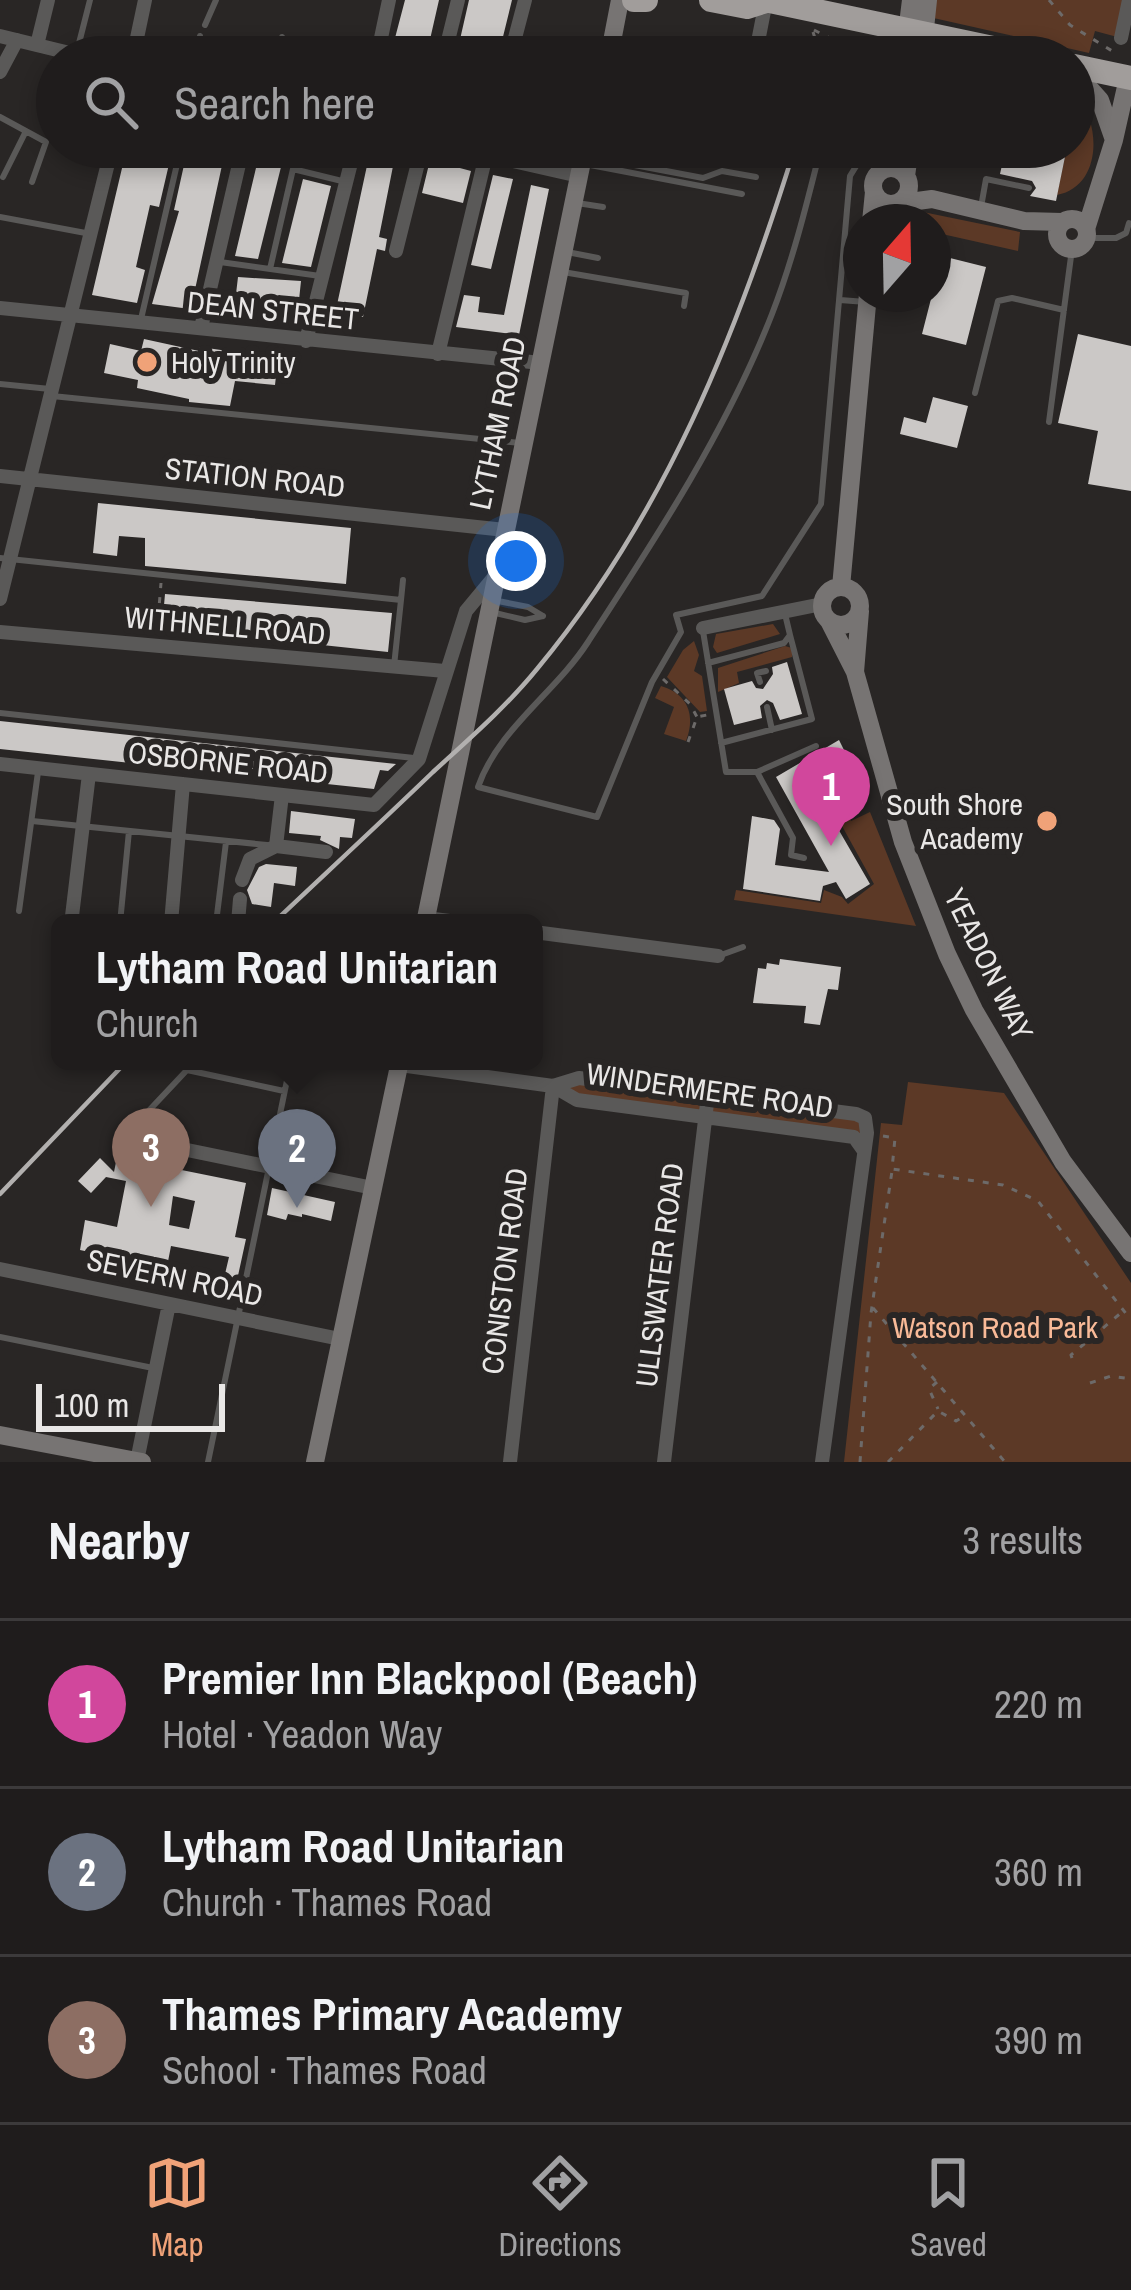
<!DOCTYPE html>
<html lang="en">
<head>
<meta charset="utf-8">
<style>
	body { margin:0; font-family:"Archivo Narrow",sans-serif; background:#272525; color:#f1f3f6 }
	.compass { position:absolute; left:843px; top:204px; width:108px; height:108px; border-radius:50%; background:#1f1c1c; box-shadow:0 6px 18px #0003; rotate:20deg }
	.scale { position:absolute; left:36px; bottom:30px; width:189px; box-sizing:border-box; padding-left:12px; border:6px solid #e9e7e6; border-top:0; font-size:33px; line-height:42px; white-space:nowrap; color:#e9e7e6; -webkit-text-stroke:9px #292625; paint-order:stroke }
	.you { position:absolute; left:516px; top:561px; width:42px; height:42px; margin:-30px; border:9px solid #fff; border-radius:50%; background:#1a73e8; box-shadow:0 0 0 18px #1a73e833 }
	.badge { display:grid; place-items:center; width:78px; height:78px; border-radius:50%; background:#f0a278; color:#fff; font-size:39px; font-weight:700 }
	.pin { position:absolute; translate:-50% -99px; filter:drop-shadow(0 3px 6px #0008) }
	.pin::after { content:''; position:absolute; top:63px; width:42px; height:36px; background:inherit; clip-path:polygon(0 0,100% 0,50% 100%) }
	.popup { position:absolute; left:51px; top:914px; width:492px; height:156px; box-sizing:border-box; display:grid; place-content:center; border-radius:18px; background:#1f1c1c; filter:drop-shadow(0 3px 9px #0005); font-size:39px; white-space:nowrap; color:#a1a1a3 }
	.popup b { font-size:45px; color:#f1f3f6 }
	.popup::after { content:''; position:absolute; left:50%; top:100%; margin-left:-24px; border:24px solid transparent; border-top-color:#1f1c1c }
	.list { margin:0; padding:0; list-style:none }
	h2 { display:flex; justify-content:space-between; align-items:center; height:156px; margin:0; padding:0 48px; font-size:51px }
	h2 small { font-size:39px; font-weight:400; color:#a1a1a3 }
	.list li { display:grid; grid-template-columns:78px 1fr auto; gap:36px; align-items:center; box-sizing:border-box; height:168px; padding:0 48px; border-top:3px solid #3c3a3b }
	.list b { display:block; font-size:45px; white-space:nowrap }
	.list p { margin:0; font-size:39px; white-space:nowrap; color:#a1a1a3 }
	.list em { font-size:39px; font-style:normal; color:#a1a1a3 }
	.icon { flex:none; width:66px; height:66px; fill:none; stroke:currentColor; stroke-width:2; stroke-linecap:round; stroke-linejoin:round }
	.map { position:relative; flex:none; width:1131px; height:1462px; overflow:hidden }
	.search { position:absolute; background:#1f1c1c; box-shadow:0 6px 18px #0003; left:36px; right:36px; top:36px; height:132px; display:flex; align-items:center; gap:30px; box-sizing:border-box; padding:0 42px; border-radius:66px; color:#a1a1a3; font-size:45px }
	.sheet { height:660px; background:#1f1c1c }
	nav { display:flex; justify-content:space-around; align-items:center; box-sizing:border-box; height:168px; border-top:3px solid #3c3a3b; background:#1f1c1c; font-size:33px; color:#a1a1a3 }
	nav a { display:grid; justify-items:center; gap:6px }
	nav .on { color:#f0a278 }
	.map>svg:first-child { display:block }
</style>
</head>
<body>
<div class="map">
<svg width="1131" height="1462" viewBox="0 0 1131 1462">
	<rect width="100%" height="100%" fill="#292625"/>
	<!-- green -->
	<path fill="#5c3926" d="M930,0H1129L1121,38L1095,31L1089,53L929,17Z
		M1077,97C1102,125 1101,187 1057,195L1067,147H1074Z
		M923,212L1020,232L1018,251L933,232V222H889L901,214Z
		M773,624L780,634L717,653L713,647L716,634Z
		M694,641L699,655L694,671L702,676L707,711L700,712L667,677L683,650Z
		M785,646L792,648V657L737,672L739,683L718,692V668Z
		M661,686C688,694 696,715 686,741L664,734L674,707L655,698Z
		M840,801L851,821L870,812L916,926L734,900L736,890L821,903L824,890L842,897L848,904L874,884L831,806Z
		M570,1078L862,1116L860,1141L569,1098Z
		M908,1082L1004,1093L1131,1283V1462H844L881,1123L902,1125Z"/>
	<!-- building -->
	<path fill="#cbc8c6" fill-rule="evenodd" d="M405,0H439L426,57H390Z
		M469,0H512L498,57H456Z
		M127,147H173L159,207L150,205L136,267L145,270L137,303L92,295Z
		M188,147H226L196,285L190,309L152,304L179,211L174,210Z
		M261,147H338L334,164L285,151L258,259L235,256Z
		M371,147L396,151L379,237L387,239L385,251L377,249L363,317L335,314Z
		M1006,147H1067L1056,201L1030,196L1036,188L1032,181L1000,174Z
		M430,160L471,171L463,203L422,193Z
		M493,175L513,179L491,269L471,265Z
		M303,179L331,186L311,267L282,263Z
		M531,185L549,189L519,335L456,327L464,295L480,297L478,312L504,315Z
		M942,256L986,267L966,345L922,334Z
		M238,277L301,281L297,319L220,310L223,292L236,294Z
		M1078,334L1131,346V491L1088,484L1098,431L1058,423Z
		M144,339L199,351L200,347L278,358L275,385L235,381L230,406L189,402V399L137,388L138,380L104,373L110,344L141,351Z
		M933,397L968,406L957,448L900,434L904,417L926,423Z
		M98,503L351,528L346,584L145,566V538L119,536L117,556L93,553Z
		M165,594L392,613L388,652L162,628Z
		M787,662L802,714L780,720L773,703L767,700L760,706L762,718L734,725L724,689L752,681L756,688L763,689L773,674L772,667Z
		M0,721L396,764L388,771L380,770L374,789L0,749Z
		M839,740L850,762L834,770L839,781L818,794L870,884L846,899L836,882L823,886L820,901L743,889L752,816L774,820L780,829L775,865L829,872L776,777Z
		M291,811L355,819L352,838L340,837L339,849L320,840L321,836L289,833Z
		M266,864L297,867L295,886L274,883L271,907L252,904L247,890L259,867Z
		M780,959L841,967L838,990L828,989L820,1025L804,1023L806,1006L753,1003L758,968L766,969L767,963L779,965Z
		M117,1157L246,1183L235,1237L246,1239L234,1294L221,1291L229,1257L171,1246L163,1287L109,1277L113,1257L80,1250L85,1220L117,1227L126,1181L106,1177L91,1193L78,1181L100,1158L114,1172ZM173,1196L195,1201L189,1229L169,1225Z
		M272,1188L335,1202L331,1221L302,1214V1217L288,1214L286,1220L267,1215Z"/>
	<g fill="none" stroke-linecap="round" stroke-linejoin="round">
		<!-- path -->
		<path stroke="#6d6a69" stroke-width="3" stroke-dasharray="6 9" stroke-linecap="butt" d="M1049,0L1070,25L1117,54
			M814,30L861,54L847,57
			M813,32L821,57
			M157,633L161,583
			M663,679L690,704L697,717
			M688,742L697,717L707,715
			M883,1136L895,1138L892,1169L1003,1185L1038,1201L1131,1320
			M873,1308L1005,1462
			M1072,1358L1071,1355L1122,1312
			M937,1382L929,1389L938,1409
			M1090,1383L1111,1376L1131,1379
			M860,1462L871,1313L892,1171
			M888,1462L938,1411L956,1421L966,1415"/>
		<!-- lane -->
		<path stroke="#5a5958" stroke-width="6" d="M205,25L216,0
			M615,43L678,57
			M77,51L90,0
			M291,51L313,57
			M195,57L200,36
			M277,57L282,37
			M55,106L57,103
			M0,117L46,142L32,182
			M821,147C807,203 793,260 772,314C727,430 656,538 588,642C555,693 498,729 478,787L597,817L652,682L681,632L676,615L762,596L821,504L850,176L868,147
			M587,156L703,178L722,171L756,177
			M585,164L742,194
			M3,177L26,131
			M577,203L603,207
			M981,207L986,179L1029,188
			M0,217L91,234
			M1086,238H1116L1126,233L1129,223
			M567,252L598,258
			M220,262L320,276
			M270,269L293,169L346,182
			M563,272L686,293L684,306
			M840,300L866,302
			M141,319L181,147
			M0,384L50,389
			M975,393L998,301L1012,298L1064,310
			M52,396L520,443
			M1049,422L1072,249
			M0,558L401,600L394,666
			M401,600L403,580
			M493,600L528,607L543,616
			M491,612L525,620L543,616
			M703,631L726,772H757L816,746
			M708,663L784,643L790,635L785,614
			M760,682L757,673L766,671
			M767,707L772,730
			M0,713L414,758
			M721,743L812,719L790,635
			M757,772L793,838L791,855L804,858
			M32,821L267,845
			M19,911L38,772
			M120,923L129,831
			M216,923L226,842
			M721,955L743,947
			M126,1135L187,1070L284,1091
			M0,1337L153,1368
			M208,1462L291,1061"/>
		<!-- street -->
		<path stroke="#5a5958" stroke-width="14" d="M0,36L86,57
			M1121,38L1129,0
			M37,45L48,0
			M133,57L145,0
			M377,57L389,0
			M444,57L458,0
			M510,57L525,0
			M755,57L766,1
			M0,72L17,40
			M452,147L579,176
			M396,251L422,147
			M0,308L541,363
			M201,328L243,147
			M306,341L355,147
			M438,354L488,147
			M0,476L505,530
			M0,599L112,147
			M703,628L822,604
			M0,632L445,671
			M0,764L374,805L419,759L466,611L495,576
			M276,846L326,852
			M242,880L250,859L276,846L282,795
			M72,916L89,774
			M426,918L465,923
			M171,923L183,784
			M238,923L240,899
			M534,932L718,956
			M400,1065L553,1086L577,1100L854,1137L864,1151
			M553,1086L579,1078L856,1114L865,1118L867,1133L822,1462
			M124,1137L373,1188
			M0,1269L340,1339
			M137,1461L169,1304
			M510,1462L553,1086
			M664,1462L708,1095"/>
		<!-- secondary -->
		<path stroke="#777473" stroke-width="18" d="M609,57L620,0
			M904,57L911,0
			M922,57L928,0
			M1074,71L1100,100L1114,140
			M873 186a18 18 0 1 1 36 0a18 18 0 1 1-36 0Z
			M906,176L910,147
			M895,204L932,199L1024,221L1062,222
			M1057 234a15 15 0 1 1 30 0a15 15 0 1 1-30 0Z
			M871,222L874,192
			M1086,229L1114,140L1128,78
			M822 606a19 19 0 1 1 38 0a19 19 0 1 1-38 0Z
			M841,587L868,294
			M829,621L855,672L903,842L947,954L974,1010L1063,1162L1131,1253
			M855,672L860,611
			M425,923L585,147
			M0,1435L142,1462
			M315,1462L400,1061"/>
		<!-- highway -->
		<path stroke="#a19d9b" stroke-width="24" d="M634,0H646
			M711,0L747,7L766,1
			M765,0L1036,57
			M1074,66L1131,78"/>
		<!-- rail -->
		<path stroke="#b2b0af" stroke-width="4.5" d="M273,923C326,873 380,823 433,772C469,739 506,707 537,669C664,516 737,335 795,147
			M0,1194L127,1061"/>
	</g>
	<!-- markers -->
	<g fill="#f0a278" stroke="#292625" stroke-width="4.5">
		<circle cx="147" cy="362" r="12"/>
		<circle cx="1047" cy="821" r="12"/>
	</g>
	<g text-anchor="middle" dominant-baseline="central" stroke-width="12" stroke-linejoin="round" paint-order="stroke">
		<!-- street labels -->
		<g font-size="30" fill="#e9e7e6" stroke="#292625">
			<text transform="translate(273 310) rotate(6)">DEAN STREET</text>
			<text transform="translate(497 423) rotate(-78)">LYTHAM ROAD</text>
			<text transform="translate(255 477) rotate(6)">STATION ROAD</text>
			<text transform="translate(225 625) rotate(5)">WITHNELL ROAD</text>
			<text transform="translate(228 762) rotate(6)">OSBORNE ROAD</text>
			<text transform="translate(989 964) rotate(64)">YEADON WAY</text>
			<text transform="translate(710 1090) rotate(8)">WINDERMERE ROAD</text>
			<text transform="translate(504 1271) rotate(-83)">CONISTON ROAD</text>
			<text transform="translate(659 1275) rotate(-83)">ULLSWATER ROAD</text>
			<text transform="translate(175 1277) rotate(12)">SEVERN ROAD</text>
		</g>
		<!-- poi labels -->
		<g font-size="30" fill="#e9e7e6" stroke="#292625" text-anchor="start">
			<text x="171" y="362">Holy Trinity</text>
			<text x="1023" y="804" text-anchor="end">South Shore<tspan x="1023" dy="34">Academy</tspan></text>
		</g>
		<!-- park labels -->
		<g font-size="30" fill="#f9ba98" stroke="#292625">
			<text x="995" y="1327">Watson Road Park</text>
		</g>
	</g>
</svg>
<svg class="compass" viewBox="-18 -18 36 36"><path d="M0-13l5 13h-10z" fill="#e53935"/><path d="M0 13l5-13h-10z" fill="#a1a1a3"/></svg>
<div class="scale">100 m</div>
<div class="you"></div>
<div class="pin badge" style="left:831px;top:846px;background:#d1479c">1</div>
<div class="pin badge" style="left:297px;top:1208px;background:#6b7280">2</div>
<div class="popup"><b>Lytham Road Unitarian</b>Church</div>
<div class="pin badge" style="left:151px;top:1207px;background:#8d6e63">3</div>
<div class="search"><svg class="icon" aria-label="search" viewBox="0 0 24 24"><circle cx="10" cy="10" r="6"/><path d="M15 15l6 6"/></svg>Search here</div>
</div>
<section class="sheet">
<h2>Nearby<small>3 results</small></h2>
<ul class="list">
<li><span class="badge" style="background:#d1479c">1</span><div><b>Premier Inn Blackpool (Beach)</b><p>Hotel · Yeadon Way</p></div><em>220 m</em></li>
<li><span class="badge" style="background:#6b7280">2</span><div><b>Lytham Road Unitarian</b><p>Church · Thames Road</p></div><em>360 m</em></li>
<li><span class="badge" style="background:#8d6e63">3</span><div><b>Thames Primary Academy</b><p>School · Thames Road</p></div><em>390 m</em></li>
</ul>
</section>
<nav>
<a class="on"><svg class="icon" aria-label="map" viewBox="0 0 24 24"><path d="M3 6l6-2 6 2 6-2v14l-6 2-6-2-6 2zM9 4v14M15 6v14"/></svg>Map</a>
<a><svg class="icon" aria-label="directions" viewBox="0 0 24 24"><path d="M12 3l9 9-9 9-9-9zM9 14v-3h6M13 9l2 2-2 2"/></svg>Directions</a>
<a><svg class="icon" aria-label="saved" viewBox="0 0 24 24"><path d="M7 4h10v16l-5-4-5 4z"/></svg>Saved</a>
</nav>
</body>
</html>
